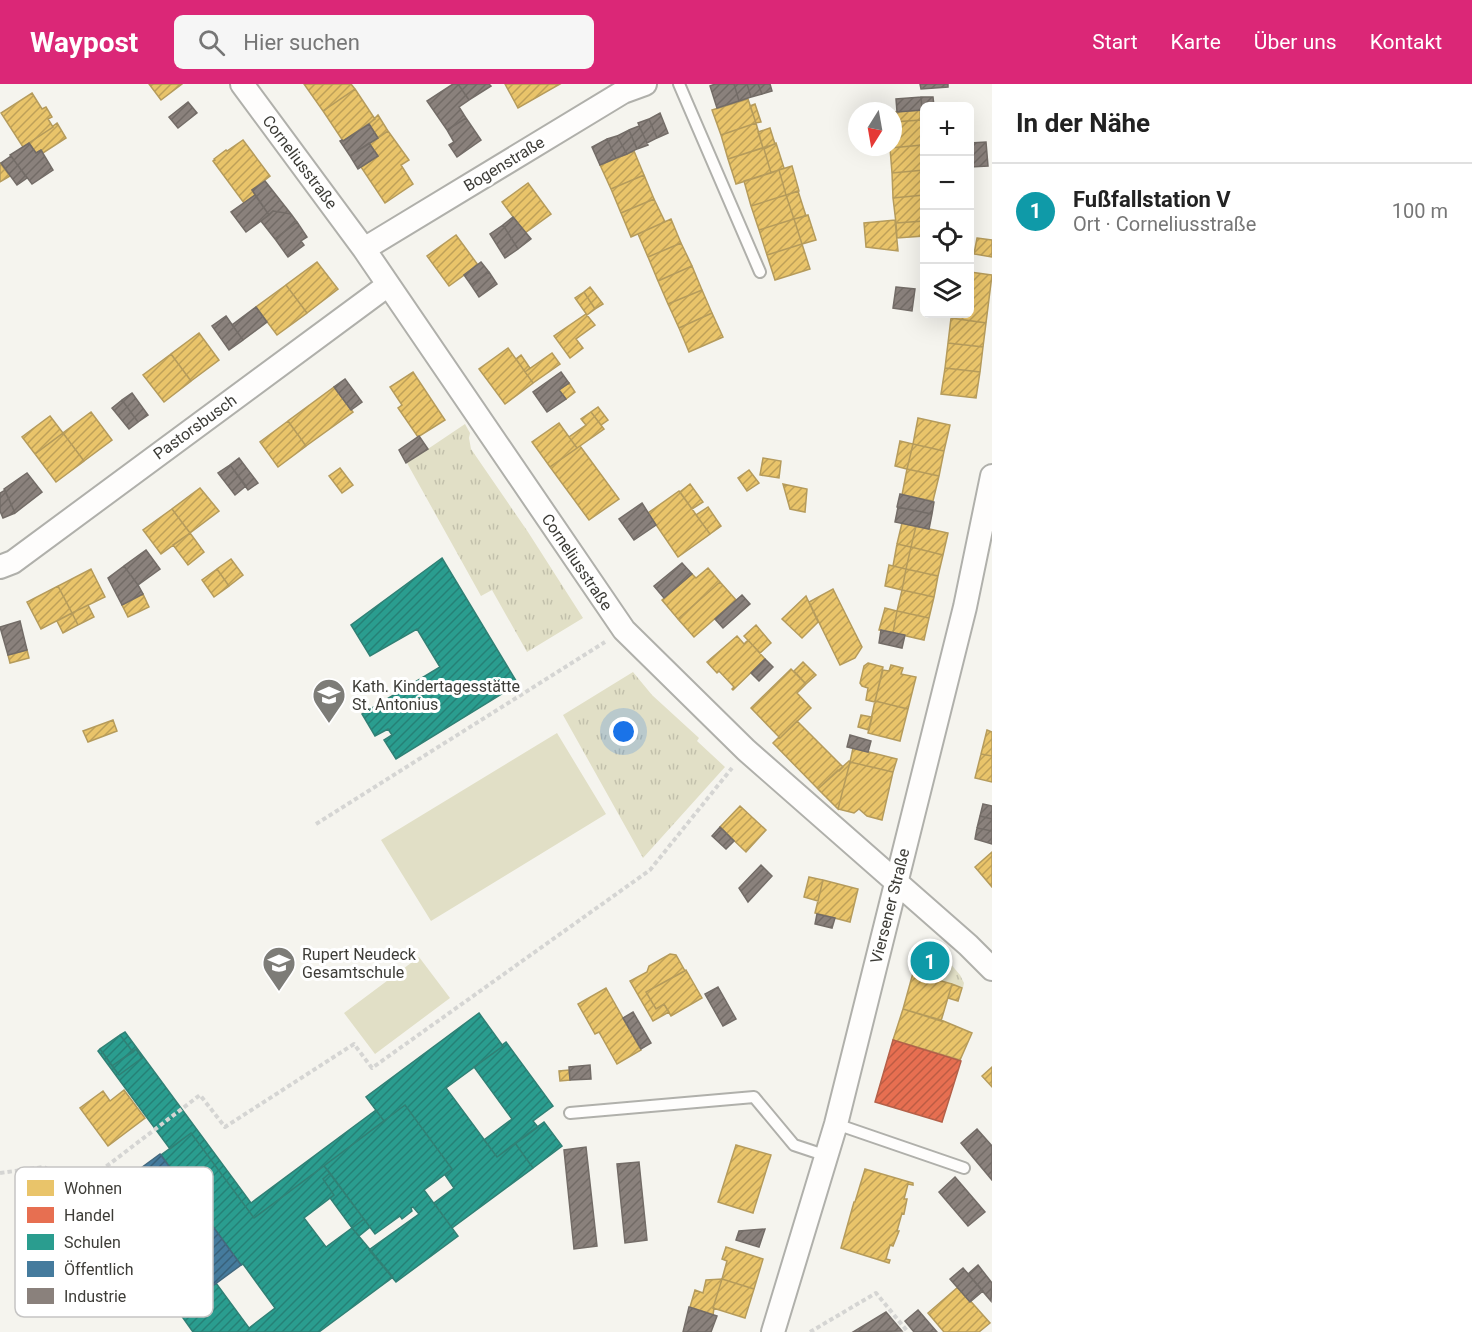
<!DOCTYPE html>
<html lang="de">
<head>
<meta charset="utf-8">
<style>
	body { margin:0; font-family:Roboto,sans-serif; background:#f6f6f6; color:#222 }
	.controls { position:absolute; right:18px; top:18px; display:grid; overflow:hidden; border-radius:9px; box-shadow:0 6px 24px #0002 }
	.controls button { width:54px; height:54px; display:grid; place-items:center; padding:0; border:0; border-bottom:2px solid #e0e0e0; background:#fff; color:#222; font:30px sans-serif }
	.compass { position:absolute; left:848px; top:18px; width:54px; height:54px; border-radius:50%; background:#fff; box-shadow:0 6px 24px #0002; rotate:191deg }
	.you { position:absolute; left:624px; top:648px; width:21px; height:21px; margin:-15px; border:4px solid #fff; border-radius:50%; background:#1a73e8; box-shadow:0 0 0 9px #1a73e833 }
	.badge { display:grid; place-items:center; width:39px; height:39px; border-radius:50%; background:#db2777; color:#fff; font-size:20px; font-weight:700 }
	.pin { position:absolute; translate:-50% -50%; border:3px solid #fff; box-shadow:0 2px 6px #0006 }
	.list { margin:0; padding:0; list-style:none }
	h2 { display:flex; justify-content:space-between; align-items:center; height:78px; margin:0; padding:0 24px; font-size:26px }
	h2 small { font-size:20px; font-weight:400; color:#767676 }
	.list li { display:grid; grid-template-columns:39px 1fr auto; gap:18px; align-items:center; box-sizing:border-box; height:96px; padding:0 24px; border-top:2px solid #e0e0e0 }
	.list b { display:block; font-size:22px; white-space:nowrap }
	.list p { margin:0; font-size:20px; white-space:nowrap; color:#767676 }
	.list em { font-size:20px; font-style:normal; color:#767676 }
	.icon { flex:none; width:33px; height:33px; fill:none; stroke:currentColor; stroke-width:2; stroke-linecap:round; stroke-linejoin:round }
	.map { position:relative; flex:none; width:992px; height:1248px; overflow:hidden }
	header { display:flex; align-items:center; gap:36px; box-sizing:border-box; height:84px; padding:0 30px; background:#db2777; color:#fff }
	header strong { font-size:28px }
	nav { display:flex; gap:33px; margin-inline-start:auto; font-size:21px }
	.search { width:420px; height:54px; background:#f6f6f6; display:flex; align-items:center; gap:15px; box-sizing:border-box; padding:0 21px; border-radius:9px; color:#767676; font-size:22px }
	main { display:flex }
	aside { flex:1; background:#fff }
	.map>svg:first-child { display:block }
</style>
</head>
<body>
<header>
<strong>Waypost</strong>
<div class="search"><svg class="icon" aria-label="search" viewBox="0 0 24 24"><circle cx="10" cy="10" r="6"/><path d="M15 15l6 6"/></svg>Hier suchen</div>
<nav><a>Start</a><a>Karte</a><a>Über uns</a><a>Kontakt</a></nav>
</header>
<main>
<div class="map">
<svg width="992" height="1248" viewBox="0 0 992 1248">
	<defs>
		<pattern id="grass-tufts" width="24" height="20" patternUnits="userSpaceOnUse" patternTransform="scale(1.5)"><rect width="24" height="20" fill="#e1dfc6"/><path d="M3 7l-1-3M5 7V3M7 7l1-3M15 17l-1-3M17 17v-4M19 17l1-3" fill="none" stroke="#c2c0ab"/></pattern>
		<pattern id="homes-hatch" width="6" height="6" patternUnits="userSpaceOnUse" patternTransform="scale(1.5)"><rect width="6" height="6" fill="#e9c46a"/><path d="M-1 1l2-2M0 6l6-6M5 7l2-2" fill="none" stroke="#bea058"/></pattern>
		<pattern id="shops-hatch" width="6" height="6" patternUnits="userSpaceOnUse" patternTransform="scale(1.5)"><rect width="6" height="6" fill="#e76f51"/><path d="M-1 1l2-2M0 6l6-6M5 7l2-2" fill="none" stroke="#bc5c44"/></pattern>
		<pattern id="schools-hatch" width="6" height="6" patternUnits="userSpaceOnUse" patternTransform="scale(1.5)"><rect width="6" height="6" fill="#2a9d8f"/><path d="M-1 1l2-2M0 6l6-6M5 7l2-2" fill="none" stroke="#258176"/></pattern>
		<pattern id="public-hatch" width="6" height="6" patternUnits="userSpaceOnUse" patternTransform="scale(1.5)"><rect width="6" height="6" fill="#457b9d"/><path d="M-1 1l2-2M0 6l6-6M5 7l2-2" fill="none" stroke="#38617a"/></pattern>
		<pattern id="industry-hatch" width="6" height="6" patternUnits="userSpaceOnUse" patternTransform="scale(1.5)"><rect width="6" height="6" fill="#8a817c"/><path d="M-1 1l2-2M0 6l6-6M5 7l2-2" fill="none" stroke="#726b66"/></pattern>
	</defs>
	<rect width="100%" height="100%" fill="#f5f4ee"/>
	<!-- grass -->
	<path fill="url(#grass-tufts)" d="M465,340L470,349L469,354L471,365L528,448L583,534L527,568L492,506L481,512L407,379Z
		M633,588L652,611L699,654L697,657L725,683L643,774L563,631Z
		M928,861L939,866L960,891L964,899L963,904L913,888L919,866Z"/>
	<!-- pitch -->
	<path fill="#e1dfc6" d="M557,649L606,730L431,837L381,756Z
		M419,873L450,914L375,970L344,929Z"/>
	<!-- homes -->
	<path fill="url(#homes-hatch)" stroke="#b59b5b" stroke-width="1.5" d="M149,0H182L161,16Z
		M304,0H351L355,5L323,27Z
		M505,0H560L518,24Z
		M355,5L375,35L343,57L323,27Z
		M32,9L42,25L46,23L52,33L48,35L53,43L23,63L1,29Z
		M748,15L756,39L721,51L712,26Z
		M755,20L761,38L756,39L750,22Z
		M920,26L921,36L893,38V28Z
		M920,26H924V61H922Z
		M378,31L388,47L378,54L369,40Z
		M921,36L922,61L890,64L893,63V38Z
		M57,39L66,54L43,69L41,66L36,69L29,59L53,43V42Z
		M756,39L763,64L728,75L721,51Z
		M770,44L775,60L763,64L758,48Z
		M388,47L409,76L401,81L413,100L385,119L361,83L378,72L369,59Z
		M243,56L270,92L252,106L255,111L244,119L213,77L215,76L214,75L226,66L227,67Z
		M776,59L784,84L771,89L764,65Z
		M922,61L924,86L892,89L890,64Z
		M768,62L764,65L771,89L736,100L728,75Z
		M634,67L644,91L611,105L600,81Z
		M0,79L10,92L0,98Z
		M792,82L799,107L786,111L779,86Z
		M779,86L786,111L751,122L744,97Z
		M924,86V111L893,114L892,89Z
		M644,91L654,115L621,129L611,105Z
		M528,99L551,130L525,149L502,118Z
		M798,107L806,132L794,135L786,111Z
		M786,111L794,135L759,146L751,122Z
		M924,111V137L896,139L893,114Z
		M654,115L665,138L631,153L621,129Z
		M808,131L816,156L802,160L794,135Z
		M671,135L681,159L648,173L638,150Z
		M794,135L802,160L767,171L759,146Z
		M895,136L898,167L866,163L864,139Z
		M924,137V152L897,154L896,139Z
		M456,151L478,181L449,202L427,172Z
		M977,154L992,156V173L974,170Z
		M681,159L692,182L658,197L648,173Z
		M802,160L810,185L775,196L767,171Z
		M317,178L338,205L307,229L286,201Z
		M692,182L702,206L668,220L658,197Z
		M970,188L992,191L986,239L951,234L952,230H970Z
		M286,201L307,229L277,251L256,223Z
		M590,203L603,220L595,225L584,208Z
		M702,206L712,229L679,244L668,220Z
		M584,208L595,225L587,231L575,214Z
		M712,229L723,253L689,268L679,244Z
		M586,230L595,241L576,255L583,264L570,274L554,252Z
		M951,234L986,239L983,263L948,259Z
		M199,249L219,276L191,297L171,270Z
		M948,259L983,263L980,288L945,284Z
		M508,264L533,299L505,320L479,285Z
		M552,269L560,280L533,299L525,288Z
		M171,270L191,297L164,318L143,291Z
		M521,271L530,284L525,288L516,275Z
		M945,284L980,288L976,314L941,310Z
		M413,288L445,336L418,353L398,324L402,321L390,303Z
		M569,299L575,308L566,315L559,306Z
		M334,303L353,328L306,362L288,337Z
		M598,323L608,336L601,341L591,328Z
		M91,328L112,356L84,377L63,349Z
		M591,328L604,345L577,364L569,353L586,341L581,335Z
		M50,332L63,349L35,370L22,353Z
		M918,334L950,341L944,367L913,360Z
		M288,337L306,362L278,383L260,358Z
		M559,339L577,364L550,383L532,358Z
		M63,349L84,377L56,398L35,370Z
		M900,357L913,360L907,385L895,382Z
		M913,360L944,367L939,392L907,385Z
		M580,362L619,415L589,436L550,383Z
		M763,374L781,377L779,394L760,391Z
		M340,384L353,401L342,409L329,392Z
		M907,385L939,392L933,417L902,411Z
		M749,386L759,399L747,407L738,394Z
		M690,400L703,418L692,425L680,408Z
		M783,400L807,405L805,428L790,425Z
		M200,404L219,427L190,449L172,425Z
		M679,407L710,450L678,473L648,429Z
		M708,423L721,442L710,450L696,431Z
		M172,425L190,449L161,470L143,446Z
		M902,439L916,442L911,463L897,460Z
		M916,442L948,449L943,471L911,463Z
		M190,449L204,468L188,481L173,461Z
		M897,460L911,463L906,485L893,482Z
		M911,463L943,471L938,492L906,485Z
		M231,475L243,491L229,502L217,485Z
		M889,481L906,485L902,506L885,502Z
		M708,484L720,498L678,535L662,516L692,490L696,494Z
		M91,485L105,513L72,529L58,502Z
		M217,485L229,502L214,513L202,496Z
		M906,485L938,492L934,513L902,506Z
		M720,498L736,516L694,553L678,535Z
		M58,502L72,529L41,545L27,518Z
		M833,505L862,563L855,574L840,581L809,518Z
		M902,506L934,513L929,534L897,527Z
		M143,510L149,523L128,533L122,521Z
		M806,512L818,538L802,554L782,535Z
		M88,521L94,533L78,541L72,529Z
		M885,524L897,527L893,549L879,546Z
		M897,527L929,534L924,556L893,549Z
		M72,529L78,541L63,549L57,537Z
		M756,541L771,559L760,569L744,552Z
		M737,552L744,560L748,556L765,575L733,606L732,605L734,603L719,587L717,589L707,578Z
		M27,566L29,574L10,579L8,571Z
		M803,578L816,591L806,600L794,587Z
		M868,579L883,583L875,618L866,616L868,604L862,602L860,599L864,582Z
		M891,581L903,584L901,590L916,593L908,625L875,617L883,586L889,587Z
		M791,585L806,600L797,609L811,624L780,654L751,624Z
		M875,617L908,625L900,657L868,649Z
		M861,631L872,633L869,646L858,643Z
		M113,636L117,647L88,658L83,647Z
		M797,637L843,683L839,687L838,686L818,705L773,659L779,653L780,654Z
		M987,646L992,648V672L981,670Z
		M853,664L897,675L893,688L850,678Z
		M981,670L992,672V698L975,694Z
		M849,677L850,678L838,725L818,705Z
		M850,678L893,688L882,736L867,732L859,725L854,729L838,725Z
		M740,722L766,746L746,768L720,743Z
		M992,768V803L975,783Z
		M809,793L823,796L818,817L804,813Z
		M823,796L858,805L850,838L815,829Z
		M670,870L676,871L685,887L646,908L656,925L664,920L669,928L653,937L630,897L647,888L649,882Z
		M686,886L702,914L671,932L664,920L656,925L646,908Z
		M913,889L952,900L941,937L903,925Z
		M952,900L962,904L958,917L948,914Z
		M606,904L641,966L617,980L599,948L595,950L578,920Z
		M903,925L941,936L972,949L960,976L893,956Z
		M992,983V1003L982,992Z
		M569,986L570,996L560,997L559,987Z
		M124,1006L145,1034L108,1062L80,1024L103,1007L110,1017Z
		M736,1061L771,1071L753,1129L718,1118Z
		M865,1085L913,1099V1101L908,1100L904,1115H907L904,1130L902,1129L897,1147H899L893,1162L890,1161L886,1175L890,1176L889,1179L841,1164L854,1118H855Z
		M726,1163L763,1175L754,1205L722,1195L727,1177L722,1175Z
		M722,1195L713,1224H714L713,1231L690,1223L695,1206L703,1209L706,1196Z
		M722,1195L754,1205L745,1234L713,1224Z
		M958,1203L990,1239L979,1248H944L928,1229Z"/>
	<!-- shops -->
	<path fill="url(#shops-hatch)" stroke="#b46049" stroke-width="1.5" d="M893,956L961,977L942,1038L875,1018Z"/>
	<!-- schools -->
	<path fill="url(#schools-hatch)" stroke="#308075" stroke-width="1.5" d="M442,474L518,600L396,675L384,656L392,651L388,645L375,652L362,630L440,583L417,545L370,572L351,541Z
		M479,929L503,962L446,1004L497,1073L515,1059L533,1084L452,1144L434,1119L454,1104L445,1091L452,1085L405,1021L384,1037L366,1013Z
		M125,948L251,1119L376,1026L384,1037L254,1134L191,1049L170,1065L98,967L100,965L119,991L142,974L136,965L133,968L120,951Z
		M120,951L133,968L112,982L100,965Z
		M506,958L553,1022L533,1037L538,1043L497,1073L484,1056L512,1035L474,983L503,962L502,961Z
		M136,965L142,974L119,991L112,982Z
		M405,1021L452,1085L424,1106L458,1152L396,1198L369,1166L419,1130L413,1123L411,1124L412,1127L402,1135L400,1132L375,1150L324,1082Z
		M544,1038L562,1062L533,1084L515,1059Z
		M191,1049L254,1134L324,1082L330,1089L323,1095L334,1111L304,1134L326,1163L352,1144L393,1193L319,1248H193L178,1227L216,1199L249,1244L275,1224L243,1180L241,1181L161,1071Z
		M330,1089L364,1135L352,1144L330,1114L334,1111L323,1095Z
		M364,1135L370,1143L359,1152L352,1144Z"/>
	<!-- public -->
	<path fill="url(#public-hatch)" stroke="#43687e" stroke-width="1.5" d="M160,1070L241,1181L180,1226L99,1115Z"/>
	<!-- industry -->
	<path fill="url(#industry-hatch)" stroke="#736c67" stroke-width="1.5" d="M453,0H458L469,16L459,23L466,34L447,46L427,17Z
		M458,0H489L491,2L469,16Z
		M715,0H734L739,17L717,24L710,2Z
		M734,0H747L751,13L739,17Z
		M747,0H758L762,10L751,13Z
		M758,0H770L772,7L762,10Z
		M920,0H948V3L921,5Z
		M921,13H933L934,22H924V26H922Z
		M921,13L922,26L897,28L896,15Z
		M188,18L197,29L178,44L169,33Z
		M660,29L668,49L657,54L649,35Z
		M466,34L481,56L457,73L449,61L454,58L447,46Z
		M649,35L657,54L647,59L638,39Z
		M369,40L378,54L350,72L340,57L342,56L343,57Z
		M639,42L648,61L637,65L629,46Z
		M629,46L637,65L627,70L617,52Z
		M617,52L627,70L616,74L607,55Z
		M607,55L616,74L600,81L592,63Z
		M986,58L988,82L970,83V59Z
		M29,59L36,69L41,66L53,86L32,100L10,71Z
		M369,59L378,72L358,85L350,72Z
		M11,72L27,94L17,101L1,79Z
		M265,97L291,130L273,127L269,131L252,106Z
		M255,111L269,131L246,148L231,128Z
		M273,127L291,130L297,138L275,155L261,137Z
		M513,133L531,155L518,165L503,141Z
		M297,138L307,153L301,157L304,161L288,173L275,155Z
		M503,141L518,165L505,174L490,150Z
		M481,178L489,188L471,201L464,191Z
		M489,188L497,200L479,213L471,201Z
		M896,203L915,205L912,227L893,224Z
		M256,223L267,238L243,256L232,241Z
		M226,232L243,256L229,266L212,242Z
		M561,288L569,299L559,306L566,315L547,328L533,308Z
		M345,295L362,318L351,326L334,303Z
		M132,309L148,331L138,338L122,316Z
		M122,316L138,338L129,345L112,324Z
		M419,352L428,365L406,379L399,366Z
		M239,374L258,399L248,406L230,381Z
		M230,381L246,402L235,411L218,389Z
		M27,389L42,408L15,429L4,405Z
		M5,406L15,429L3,434L0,427V409Z
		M900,410L934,418L932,430L897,423Z
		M642,419L656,441L634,456L619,435Z
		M898,423L932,430L929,445L895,438Z
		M146,466L160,485L138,501L124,482Z
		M682,479L692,490L664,514L654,502Z
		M124,482L138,501L143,510L122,521L108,494Z
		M742,511L750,520L723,544L715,535Z
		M20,537L27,566L8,571L0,543Z
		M881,546L905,551L902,564L879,559Z
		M765,575L773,583L759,597L751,589Z
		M850,651L871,657L868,668L847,663Z
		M983,720L992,722V735L980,732Z
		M980,732L992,735V747L977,744Z
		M720,743L734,757L726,765L712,752Z
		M977,744L992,747V760L975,755Z
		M761,781L772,792L748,818L739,804Z
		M817,830L835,834L832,844L815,840Z
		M718,903L736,935L723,942L705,910Z
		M633,928L651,959L641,965L623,934Z
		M590,981L591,995L570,996L569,983Z
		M977,1045L992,1062V1096L961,1059Z
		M586,1063L597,1162L574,1165L564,1066Z
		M639,1078L647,1156L625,1159L617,1080Z
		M955,1093L985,1128L968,1142L939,1108Z
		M765,1145L759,1163L736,1156L739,1147Z
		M978,1181L992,1199L991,1217L968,1190Z
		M963,1184L983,1207L970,1218L950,1195Z
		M689,1223L717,1232L711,1248H683Z
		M918,1226L937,1248H914L905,1237Z
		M886,1228L902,1247L853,1248Z"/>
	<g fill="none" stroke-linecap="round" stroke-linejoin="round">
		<defs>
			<path id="service" d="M679,0L760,188
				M570,1029L754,1013L794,1061L827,1072
				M836,1040L964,1084"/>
			<path id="minor" d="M242,0L364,165L624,546L746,666L968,861L992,885
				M364,165L623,8L645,0
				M0,483L13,478L388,201
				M773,1248L836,1040L965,523L992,392"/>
		</defs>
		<!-- service casing -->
		<use href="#service" stroke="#b0b0ab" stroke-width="14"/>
		<!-- minor casing -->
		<use href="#minor" stroke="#b0b0ab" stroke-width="26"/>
		<!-- path -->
		<path stroke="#d5d5d3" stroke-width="4" stroke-dasharray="4.5 3" stroke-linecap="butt" d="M316,740L605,558
			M0,1089L44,1083L78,1104L200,1011L225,1043L354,960L372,984L650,786L732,684
			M810,1248L876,1209L908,1248"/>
		<!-- service -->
		<use href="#service" stroke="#fefdfc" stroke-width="10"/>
		<!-- minor -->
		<use href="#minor" stroke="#fefdfc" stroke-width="22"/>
	</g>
	<!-- icons -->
	<defs>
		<symbol id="school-pin" viewBox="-11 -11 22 30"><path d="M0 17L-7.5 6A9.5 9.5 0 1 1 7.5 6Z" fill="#7d7c77" stroke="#fff"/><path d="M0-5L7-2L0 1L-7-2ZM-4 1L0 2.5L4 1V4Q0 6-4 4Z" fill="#fff"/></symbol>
	</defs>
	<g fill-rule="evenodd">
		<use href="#school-pin" x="310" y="592" width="38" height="52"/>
		<use href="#school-pin" x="260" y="860" width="38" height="52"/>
	</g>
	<g text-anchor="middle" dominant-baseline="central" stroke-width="6" stroke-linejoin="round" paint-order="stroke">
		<!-- street labels -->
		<g font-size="16" fill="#3d3c37" stroke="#fff">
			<text transform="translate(300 78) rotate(53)">Corneliusstraße</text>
			<text transform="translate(504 80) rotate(-31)">Bogenstraße</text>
			<text transform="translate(195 343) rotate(-36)">Pastorsbusch</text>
			<text transform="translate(577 478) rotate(56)">Corneliusstraße</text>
			<text transform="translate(890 822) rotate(-76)">Viersener Straße</text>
		</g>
		<!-- poi labels -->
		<g font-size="16" fill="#3d3c37" stroke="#fff" text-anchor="start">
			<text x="352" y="602">Kath. Kindertagesstätte<tspan x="352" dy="18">St. Antonius</tspan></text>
			<text x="302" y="870">Rupert Neudeck<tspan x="302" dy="18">Gesamtschule</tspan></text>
		</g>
	</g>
	<!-- legend -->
	<rect x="15" y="1083" width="198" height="150" rx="9" fill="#fff" stroke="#c5c4c3" stroke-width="1.5"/>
	<rect x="27" y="1096" width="27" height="16" fill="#e9c46a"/>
	<rect x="27" y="1123" width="27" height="16" fill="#e76f51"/>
	<rect x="27" y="1150" width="27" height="16" fill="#2a9d8f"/>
	<rect x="27" y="1177" width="27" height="16" fill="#457b9d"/>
	<rect x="27" y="1204" width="27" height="16" fill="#8a817c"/>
	<g font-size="16" fill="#3d3c37">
		<text x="64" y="1110">Wohnen</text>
		<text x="64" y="1137">Handel</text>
		<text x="64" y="1164">Schulen</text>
		<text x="64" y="1191">Öffentlich</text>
		<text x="64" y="1218">Industrie</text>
	</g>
</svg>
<div class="controls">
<button>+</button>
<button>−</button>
<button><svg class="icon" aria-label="locate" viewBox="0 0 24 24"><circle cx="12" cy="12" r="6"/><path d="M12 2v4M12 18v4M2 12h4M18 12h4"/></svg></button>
<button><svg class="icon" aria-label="layers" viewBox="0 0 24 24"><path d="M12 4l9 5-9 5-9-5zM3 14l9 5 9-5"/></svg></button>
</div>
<svg class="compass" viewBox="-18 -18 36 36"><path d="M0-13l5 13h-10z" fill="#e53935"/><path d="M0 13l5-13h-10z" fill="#767676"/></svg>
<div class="you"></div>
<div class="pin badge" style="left:930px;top:877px;background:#0f9aa8">1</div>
</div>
<aside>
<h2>In der Nähe<small></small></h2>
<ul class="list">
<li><span class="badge" style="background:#0f9aa8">1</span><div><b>Fußfallstation V</b><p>Ort · Corneliusstraße</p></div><em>100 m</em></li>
</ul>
</aside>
</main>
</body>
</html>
